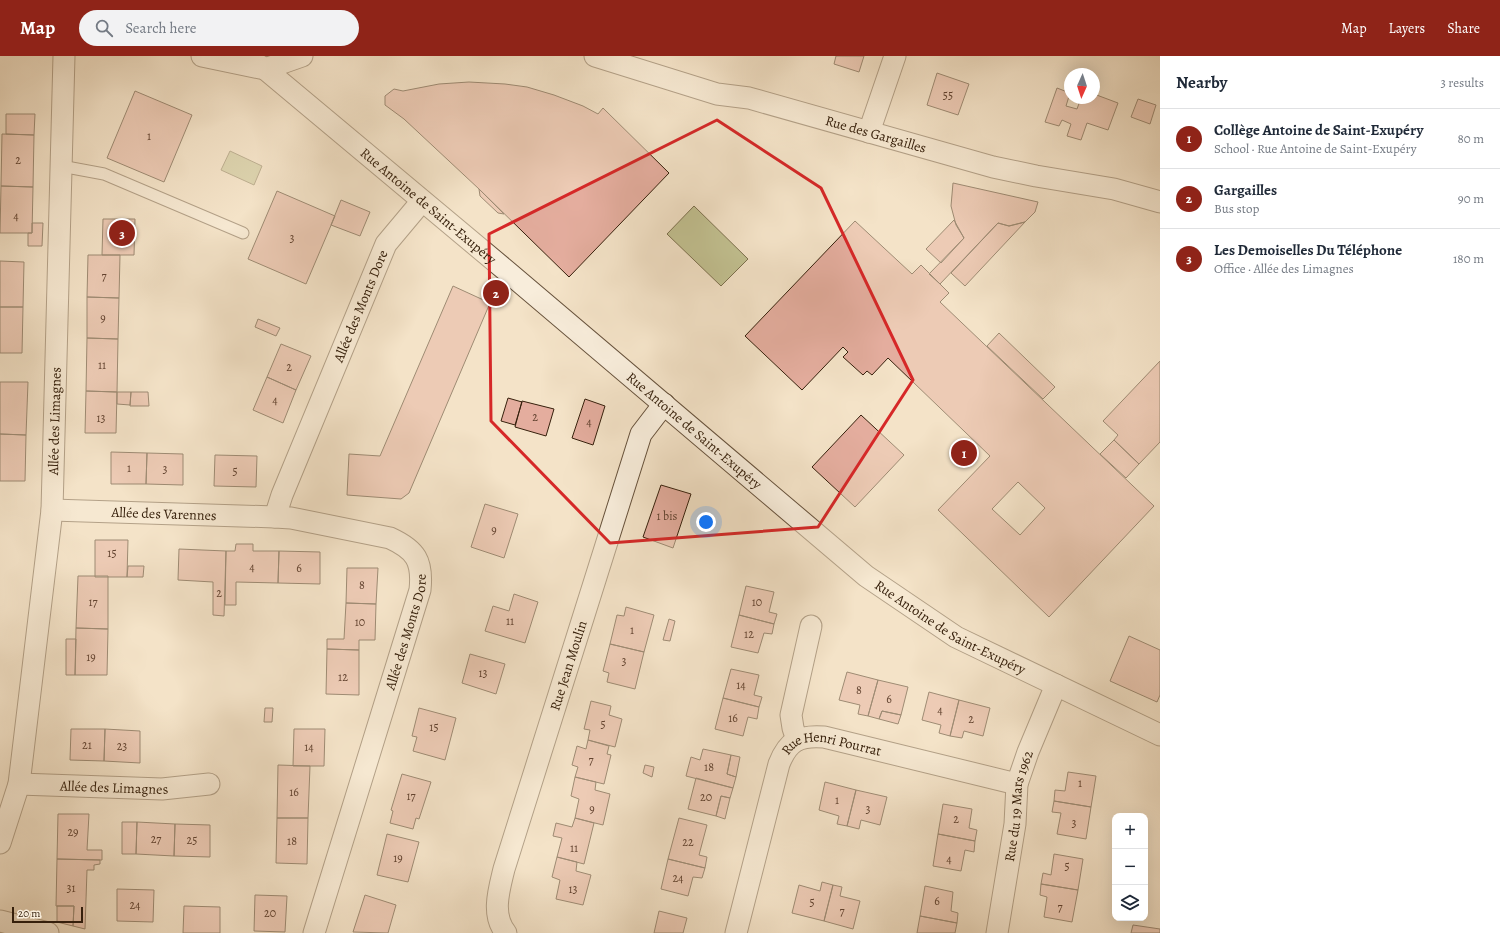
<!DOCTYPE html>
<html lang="en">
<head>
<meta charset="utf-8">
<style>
	body { margin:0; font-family:Alegreya,serif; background:#f2f2f3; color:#1f2937 }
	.controls { position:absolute; right:12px; bottom:12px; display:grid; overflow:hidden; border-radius:8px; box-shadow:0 4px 16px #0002 }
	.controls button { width:36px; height:36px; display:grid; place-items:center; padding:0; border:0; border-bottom:1px solid #e0e1e3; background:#fff; color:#1f2937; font:20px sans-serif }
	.compass { position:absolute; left:1064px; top:12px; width:36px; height:36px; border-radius:50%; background:#fff; box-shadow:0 4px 16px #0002; rotate:183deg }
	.scale { position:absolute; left:12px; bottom:10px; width:71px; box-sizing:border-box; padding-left:4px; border:2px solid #36200c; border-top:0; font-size:11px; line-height:14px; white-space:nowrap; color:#36200c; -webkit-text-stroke:3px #f8eddb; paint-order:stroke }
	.you { position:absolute; left:706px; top:466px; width:14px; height:14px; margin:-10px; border:3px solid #fff; border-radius:50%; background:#1a73e8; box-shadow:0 0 0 6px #1a73e833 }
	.badge { display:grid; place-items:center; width:26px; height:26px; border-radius:50%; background:#8f2418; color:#fff; font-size:13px; font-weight:700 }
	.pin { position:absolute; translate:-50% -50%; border:2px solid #fff; box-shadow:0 1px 4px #0006 }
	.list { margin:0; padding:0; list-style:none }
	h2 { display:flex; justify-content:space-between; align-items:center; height:52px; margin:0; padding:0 16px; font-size:17px }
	h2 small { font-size:13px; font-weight:400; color:#747a83 }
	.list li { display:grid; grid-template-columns:26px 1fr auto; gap:12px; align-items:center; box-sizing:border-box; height:60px; padding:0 16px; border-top:1px solid #e0e1e3 }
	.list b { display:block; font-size:15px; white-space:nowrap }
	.list p { margin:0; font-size:13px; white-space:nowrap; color:#747a83 }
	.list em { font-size:13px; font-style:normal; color:#747a83 }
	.icon { flex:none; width:22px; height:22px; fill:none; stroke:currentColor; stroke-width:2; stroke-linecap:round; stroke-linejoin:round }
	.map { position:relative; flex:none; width:1160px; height:877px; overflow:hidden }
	header { display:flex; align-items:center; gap:24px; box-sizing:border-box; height:56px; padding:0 20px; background:#8f2418; color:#fff }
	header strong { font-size:19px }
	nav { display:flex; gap:22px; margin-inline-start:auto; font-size:14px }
	.search { width:280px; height:36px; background:#f2f2f3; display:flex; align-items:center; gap:10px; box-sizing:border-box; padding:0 14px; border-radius:22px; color:#747a83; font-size:15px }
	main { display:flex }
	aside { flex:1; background:#fff }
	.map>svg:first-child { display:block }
</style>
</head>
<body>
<header>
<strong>Map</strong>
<div class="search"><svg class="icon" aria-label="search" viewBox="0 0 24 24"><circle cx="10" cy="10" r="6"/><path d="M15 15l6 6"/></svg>Search here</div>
<nav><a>Map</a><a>Layers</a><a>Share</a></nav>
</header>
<main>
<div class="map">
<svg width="1160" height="877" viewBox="0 0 1160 877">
	<rect width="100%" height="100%" fill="#f4e3c8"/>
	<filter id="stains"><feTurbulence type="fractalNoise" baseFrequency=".005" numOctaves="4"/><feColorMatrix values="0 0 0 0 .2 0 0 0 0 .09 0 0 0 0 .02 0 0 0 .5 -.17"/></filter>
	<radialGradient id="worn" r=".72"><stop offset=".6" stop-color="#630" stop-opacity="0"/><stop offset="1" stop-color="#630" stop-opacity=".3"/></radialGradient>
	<!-- green -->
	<path fill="#c2c191" stroke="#7c704e" d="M230,95L262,110L254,129L221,114Z
		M694,150L748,203L721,230L667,178Z"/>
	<!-- building -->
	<path fill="#e4ad9e" stroke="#36200c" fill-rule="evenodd" d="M836,0H864L859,16L834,8Z
		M937,17L969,28L958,59L927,49Z
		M469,26L505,28L527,31L554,39L583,50L598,58L603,52L669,117L569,221L479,133L404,63L385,49V40L394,33L403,35L439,28Z
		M1057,32L1070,37L1066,50L1077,53L1081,42H1094V38L1118,47L1108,74L1087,67L1081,84L1067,80L1071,68L1062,64L1059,70L1045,66Z
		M135,35L192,59L164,126L107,102Z
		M1138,43L1156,49L1150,68L1131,61Z
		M6,58H35L34,79L6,78Z
		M2,78L34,79L33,131L1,130Z
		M953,127L1038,146L1035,156L1025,166L1009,170L998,167L940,228L929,218L964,182L956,169L951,150Z
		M1,130L33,131L32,177H0Z
		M479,133L504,158L498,157L480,140Z
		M277,135L335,160L306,228L248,203Z
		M341,144L370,156L360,180L331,169Z
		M103,163H135L134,199H102Z
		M954,164L964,182L941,207L926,193Z
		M855,165L912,218L921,209L949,237L940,246L1154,450L1049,561L938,454L990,400L888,302L872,319L867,315L863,319L843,301L848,296L843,291L802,334L745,280ZM1018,426L1045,452L1020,479L992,453Z
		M1025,166L965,230L951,217L998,167L1009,170Z
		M32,167H43L42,190H28V177H32Z
		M88,199H120L119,242L87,241Z
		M0,205L24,206L23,251H0Z
		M453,230L490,247L409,437L401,443L347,439L349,398L380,400Z
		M87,241L119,242L118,283L87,282Z
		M0,251H23L22,297H0Z
		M258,263L280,272L276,280L255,271Z
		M999,277L1055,331L1043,343L987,290Z
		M87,282L118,283L117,336L86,335Z
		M281,288L311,300L296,334L267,321Z
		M1160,305V386L1139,408L1114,384L1118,379L1103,365Z
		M267,321L296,334L283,367L253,354Z
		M0,326H28L26,379L0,378Z
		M86,335L117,336L116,377H85Z
		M117,336H131L130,349L117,348Z
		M131,336H148L149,350H130Z
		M508,342L522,346L515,369L501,365Z
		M585,343L605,350L593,389L572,382Z
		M522,345L554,353L546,380L515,371Z
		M861,359L904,399L855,451L812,411Z
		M0,378L26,379L25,425H0Z
		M1114,384L1139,408L1126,422L1100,398Z
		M111,396L147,397L146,428H111Z
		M147,397L183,398V429L146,428Z
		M215,399L257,400L256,431L214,430Z
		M661,429L691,438L673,492L643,481Z
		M485,448L518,458L504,502L471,491Z
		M95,484H128L127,521H95Z
		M236,488H253V495H279L278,527L236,526V549H225L226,495H235Z
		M179,493L226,495L224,560L213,559V526L178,524Z
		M279,495L320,496V528L278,527Z
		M128,510H144L143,521H127Z
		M347,512H378L376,548L346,547Z
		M78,520H108V573L76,572Z
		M746,530L774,536L769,556L777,558L774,568L739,559Z
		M514,538L538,546L525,587L485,575L493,550L509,555Z
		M346,547L376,548L375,584H359V594L327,593V583H344Z
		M626,551L654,559L644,596L610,588L617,559L624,560Z
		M739,559L774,568L772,578L764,577L758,597L731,591Z
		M669,563L675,565L670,585L663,584Z
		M76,572L108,573L107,619H75Z
		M1129,580L1160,594V639L1157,646L1110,625Z
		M66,583H76L75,619H66Z
		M610,588L644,596L635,633L607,626L609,617L603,615Z
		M327,593L359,594V639L326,638Z
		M470,598L505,608L496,638L462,627Z
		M731,613L759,619L754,639L762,641L759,651L723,642Z
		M847,616L878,624L868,660L858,658L860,649L839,644Z
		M878,624L908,631L901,659L882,655L879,663L868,660Z
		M929,636L959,644L950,680L939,677L941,669L922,664Z
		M723,642L759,651L757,663L748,661L743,680L715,673Z
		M959,644L990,652L983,680L964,675L962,682L950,680Z
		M591,645L611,650L609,659L622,663L615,691L588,684L590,674L584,673Z
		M265,652H273L272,666H264Z
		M419,652L456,662L445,704L413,695L417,681L412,680Z
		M882,655L901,659L898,668L879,663Z
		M71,673H105L104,705L70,704Z
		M105,673L140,675V707L104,705Z
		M294,673H325L324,710H293Z
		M588,684L609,690L607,698L611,699L604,728L575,721L578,711L572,709L577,690L586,693Z
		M703,693L731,699L727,718L736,721L733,732L686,720L691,701L700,704Z
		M731,699L740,701L736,721L727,718Z
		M278,709L310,710L308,762H277Z
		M645,709L654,711L652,721L643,717Z
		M1068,716L1096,720L1091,751L1054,745L1055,734L1065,735Z
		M402,718L431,726L419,763L416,762L413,773L390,767L393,755L391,754Z
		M575,721L596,726L595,734L610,738L603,769L575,762L579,743L571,740Z
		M696,722L733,732L730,742L721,740L716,760L688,753Z
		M825,726L856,734L847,770L837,768L839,760L819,754Z
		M856,734L887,741L880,769L861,764L859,773L847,770Z
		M721,740L730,742L725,763L716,760Z
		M1054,745L1091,751L1086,783L1057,778L1061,757L1052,756Z
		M943,748L972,753L969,772L977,774L975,785L938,778Z
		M58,758H89L87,794H102V804L57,803Z
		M277,762H308L307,808L276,807Z
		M575,762L594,767L584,808L557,801L562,782L553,780L556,767L572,771Z
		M679,762L707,769L699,799L707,801L705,812L668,803Z
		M122,766H137L136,798H122Z
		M137,766L175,768L174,800L136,798Z
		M175,768L210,769V801L174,800Z
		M387,778L419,786L408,826L377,819Z
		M938,778L975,785L974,796L965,794L961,815L933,810Z
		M1054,798L1083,803L1078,834L1041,828L1043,817L1051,819Z
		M557,801L577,806L576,815L591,819L583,849L556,843L560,824L552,821Z
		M57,803L100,804V808L94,809V814H87L85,873L73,870L74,850H56Z
		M668,803L705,812L702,822L693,821L688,840L661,833Z
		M822,826L833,829L824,865L792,857L799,829L820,835Z
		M1041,828L1078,834L1072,866L1044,861L1047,841L1040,839Z
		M833,829L842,831L840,840L860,845L853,873L824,865Z
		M925,830L953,836L951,855L958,857L957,867L920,860Z
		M117,833L154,834L153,866L117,865Z
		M255,839L287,840L285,876L254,875Z
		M365,839L396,849L388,877L353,876Z
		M57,850H74L73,870L57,866Z
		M184,850L220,851V877H183Z
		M659,855L687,862L683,877H654Z
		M920,860L957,867L955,877H917Z
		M1133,869L1160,873V877H1131Z"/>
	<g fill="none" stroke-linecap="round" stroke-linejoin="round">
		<defs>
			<path id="service" d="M61,110L104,118L243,177"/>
			<g id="minor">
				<path d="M202,0L260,12"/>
				<path id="s1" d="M245,0L265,13L509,217L866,520L956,581L1160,679"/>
				<path id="s2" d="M595,0L717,38L749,42L993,111L1036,120L1114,133L1160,146"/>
				<path d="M265,13L302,0"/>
				<path d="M869,76L895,0"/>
				<path id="s3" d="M52,454L275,461"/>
				<path d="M797,684L793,672L791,659L811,570"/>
				<path id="s4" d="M19,728L162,733L209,728"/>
				<path id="s5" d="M0,787L19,728L52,454L64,0"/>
				<path d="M0,865L48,877"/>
				<path id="s6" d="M314,877L420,534C423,505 416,494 390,482L291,462L275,461L282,439L386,188L422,145"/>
				<path id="s7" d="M506,877C491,859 499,834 504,813L641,378L664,348"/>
				<path id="s8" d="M736,877L779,708C788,685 799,679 824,681L1017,728"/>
				<path id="s9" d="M997,877L1015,768L1017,728L1028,696L1056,629"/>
			</g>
		</defs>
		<!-- service casing -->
		<use href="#service" stroke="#66513b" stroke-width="13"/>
		<!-- minor casing -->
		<use href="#minor" stroke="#66513b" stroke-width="23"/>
		<!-- service -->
		<use href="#service" stroke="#f8eddb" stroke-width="11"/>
		<!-- minor -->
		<use href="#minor" stroke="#f8eddb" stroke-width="21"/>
	</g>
	<!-- marked area -->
	<path d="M0 0H1160V877H0ZM717,64L821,132L913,324L818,471L610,487L491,365L489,178Z" fill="#f4e3c8" fill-opacity=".55" fill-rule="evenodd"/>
	<path fill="none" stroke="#d62828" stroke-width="3" stroke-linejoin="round" d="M717,64L821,132L913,324L818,471L610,487L491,365L489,178Z"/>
	<g text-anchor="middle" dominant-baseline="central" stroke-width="3" stroke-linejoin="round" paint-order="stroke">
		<!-- number labels -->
		<g font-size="12" fill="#624330">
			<text x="948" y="39">55</text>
			<text x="149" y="80">1</text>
			<text x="18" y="104">2</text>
			<text x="16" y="160">4</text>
			<text x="292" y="182">3</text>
			<text x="104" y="220">7</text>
			<text x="103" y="262">9</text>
			<text x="102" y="309">11</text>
			<text x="289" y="311">2</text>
			<text x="275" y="344">4</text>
			<text x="535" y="361">2</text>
			<text x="101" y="362">13</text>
			<text x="589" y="366">4</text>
			<text x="129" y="412">1</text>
			<text x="165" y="413">3</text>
			<text x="235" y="415">5</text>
			<text x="667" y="460">1 bis</text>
			<text x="494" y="474">9</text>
			<text x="112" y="497">15</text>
			<text x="252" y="511">4</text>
			<text x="299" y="512">6</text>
			<text x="362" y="529">8</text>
			<text x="219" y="537">2</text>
			<text x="93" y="546">17</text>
			<text x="757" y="546">10</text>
			<text x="510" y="565">11</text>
			<text x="360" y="566">10</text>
			<text x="632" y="574">1</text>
			<text x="749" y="578">12</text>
			<text x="91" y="601">19</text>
			<text x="624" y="605">3</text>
			<text x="483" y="617">13</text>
			<text x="343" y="621">12</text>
			<text x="741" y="629">14</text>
			<text x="859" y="634">8</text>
			<text x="889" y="643">6</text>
			<text x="940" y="654">4</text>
			<text x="733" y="662">16</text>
			<text x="971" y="663">2</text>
			<text x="603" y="668">5</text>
			<text x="434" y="671">15</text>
			<text x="87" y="689">21</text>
			<text x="122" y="690">23</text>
			<text x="309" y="691">14</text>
			<text x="591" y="704">7</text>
			<text x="709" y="711">18</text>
			<text x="1080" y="727">1</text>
			<text x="294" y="736">16</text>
			<text x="411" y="740">17</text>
			<text x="706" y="741">20</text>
			<text x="837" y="744">1</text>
			<text x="592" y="753">9</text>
			<text x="868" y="753">3</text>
			<text x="956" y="763">2</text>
			<text x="1074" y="767">3</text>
			<text x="73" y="776">29</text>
			<text x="156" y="783">27</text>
			<text x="192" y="784">25</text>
			<text x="292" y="785">18</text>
			<text x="688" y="786">22</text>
			<text x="574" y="792">11</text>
			<text x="398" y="802">19</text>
			<text x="949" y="803">4</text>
			<text x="1067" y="810">5</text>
			<text x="678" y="822">24</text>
			<text x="71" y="832">31</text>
			<text x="573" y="833">13</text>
			<text x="937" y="845">6</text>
			<text x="812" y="846">5</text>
			<text x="135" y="849">24</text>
			<text x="1060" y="851">7</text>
			<text x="842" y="855">7</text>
			<text x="270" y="857">20</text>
		</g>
		<!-- street labels -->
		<g font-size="14" fill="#36200c" stroke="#f8eddb">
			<text stroke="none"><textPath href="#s2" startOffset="292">Rue des Gargailles</textPath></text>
			<text stroke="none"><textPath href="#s1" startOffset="237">Rue Antoine de Saint-Exupéry</textPath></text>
			<text stroke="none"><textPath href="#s6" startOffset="770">Allée des Monts Dore</textPath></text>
			<text stroke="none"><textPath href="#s5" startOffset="427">Allée des Limagnes</textPath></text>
			<text stroke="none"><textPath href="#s1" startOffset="585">Rue Antoine de Saint-Exupéry</textPath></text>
			<text stroke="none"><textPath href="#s3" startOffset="112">Allée des Varennes</textPath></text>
			<text stroke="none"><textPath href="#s1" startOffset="909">Rue Antoine de Saint-Exupéry</textPath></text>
			<text stroke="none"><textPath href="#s6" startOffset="315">Allée des Monts Dore</textPath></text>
			<text stroke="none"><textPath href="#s7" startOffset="280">Rue Jean Moulin</textPath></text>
			<text stroke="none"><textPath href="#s8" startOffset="239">Rue Henri Pourrat</textPath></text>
			<text stroke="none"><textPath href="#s4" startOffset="95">Allée des Limagnes</textPath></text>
			<text stroke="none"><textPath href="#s9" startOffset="129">Rue du 19 Mars 1962</textPath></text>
		</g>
	</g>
	<rect width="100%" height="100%" filter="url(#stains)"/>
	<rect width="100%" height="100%" fill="url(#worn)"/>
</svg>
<div class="controls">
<button>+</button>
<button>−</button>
<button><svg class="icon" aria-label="layers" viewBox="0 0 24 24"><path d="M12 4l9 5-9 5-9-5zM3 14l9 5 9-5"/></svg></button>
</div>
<svg class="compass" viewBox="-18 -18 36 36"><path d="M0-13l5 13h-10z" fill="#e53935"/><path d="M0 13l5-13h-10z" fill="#747a83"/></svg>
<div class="scale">20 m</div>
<div class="you"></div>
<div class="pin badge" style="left:964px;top:397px">1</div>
<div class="pin badge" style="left:496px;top:237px">2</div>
<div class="pin badge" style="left:122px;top:177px">3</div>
</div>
<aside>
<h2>Nearby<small>3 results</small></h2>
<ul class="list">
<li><span class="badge">1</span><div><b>Collège Antoine de Saint-Exupéry</b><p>School · Rue Antoine de Saint-Exupéry</p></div><em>80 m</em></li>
<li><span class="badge">2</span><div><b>Gargailles</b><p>Bus stop</p></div><em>90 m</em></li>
<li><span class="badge">3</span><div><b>Les Demoiselles Du Téléphone</b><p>Office · Allée des Limagnes</p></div><em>180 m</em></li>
</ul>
</aside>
</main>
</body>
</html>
